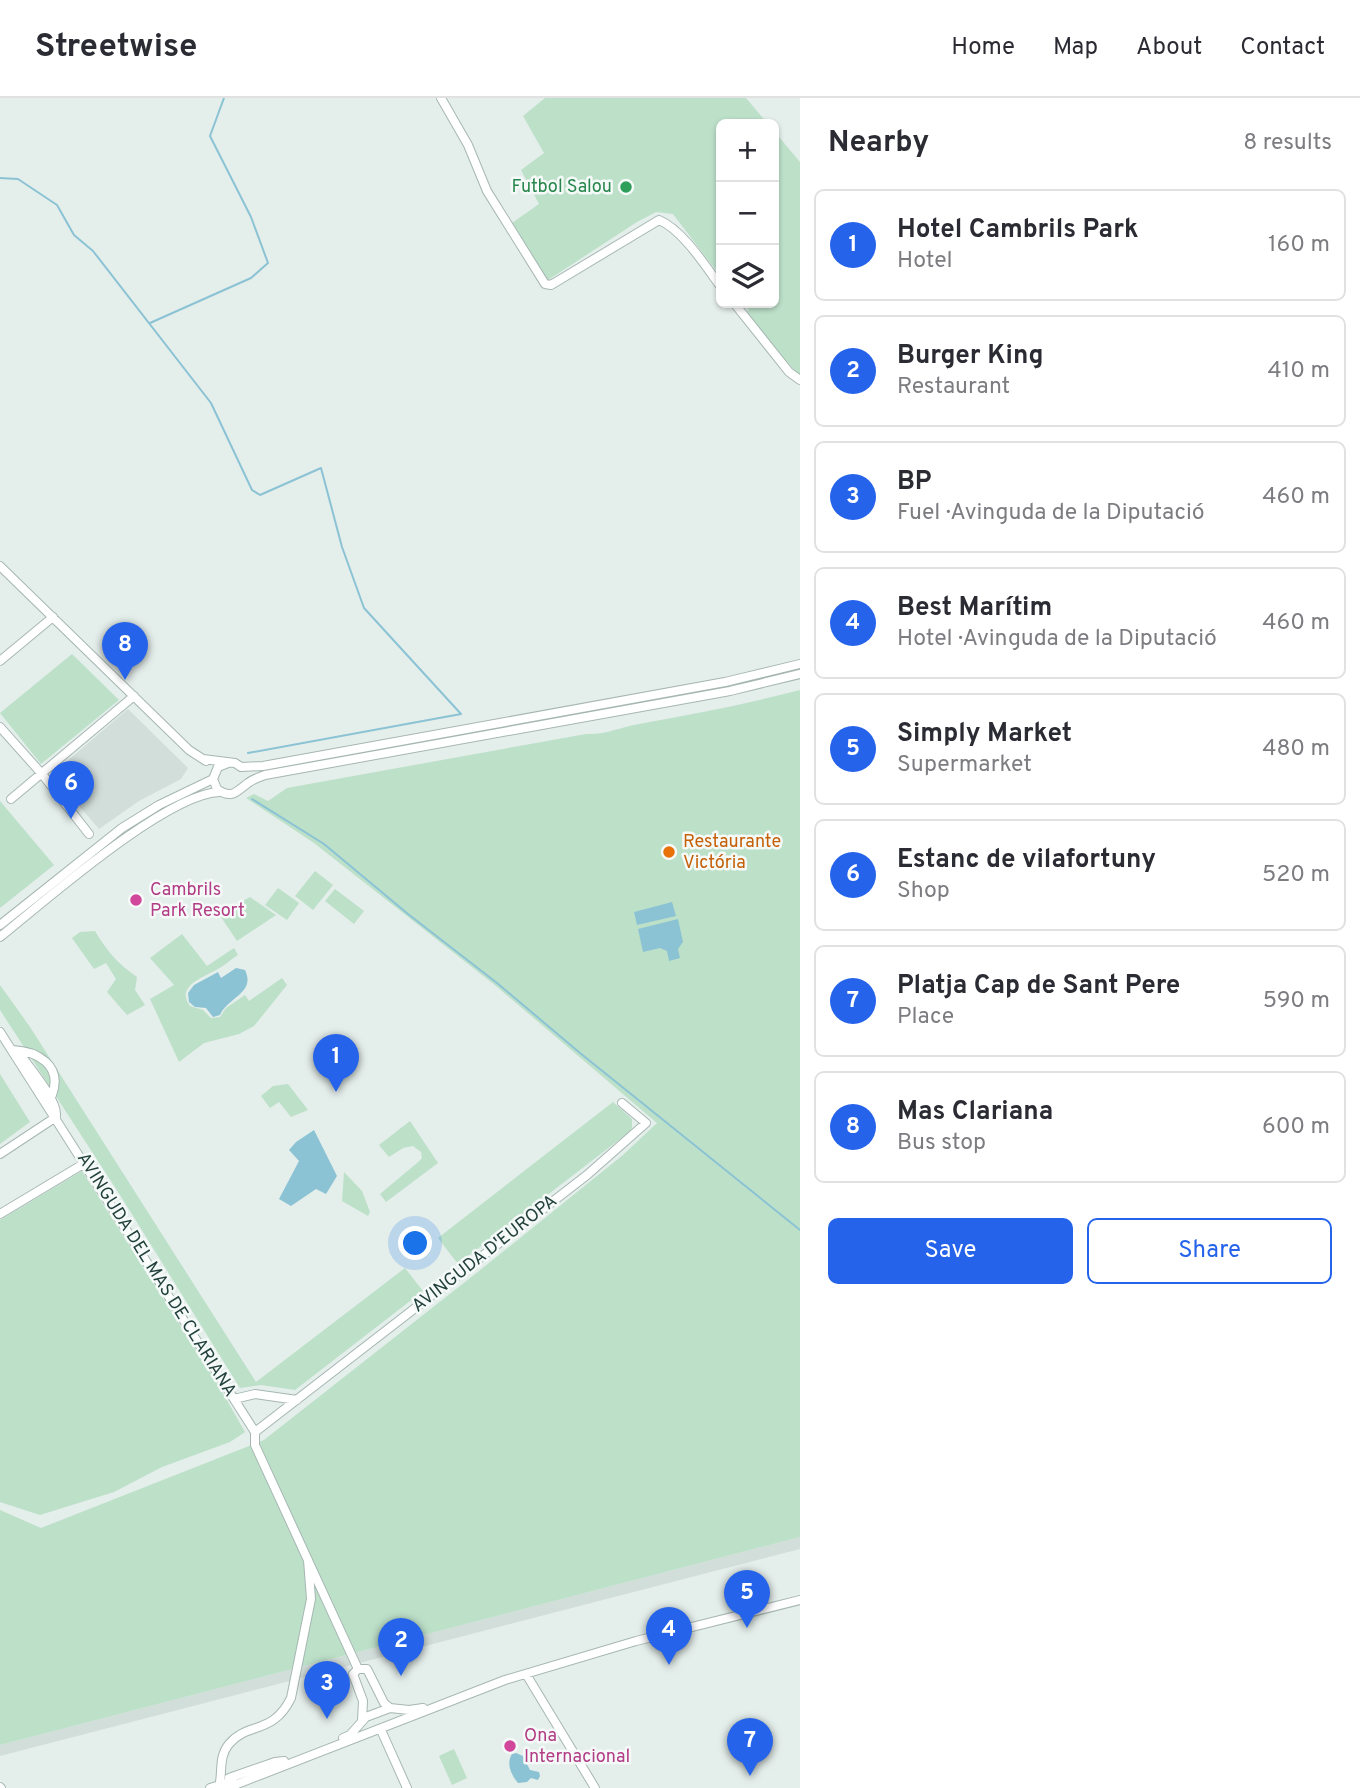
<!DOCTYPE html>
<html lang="en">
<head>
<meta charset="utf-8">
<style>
	body { margin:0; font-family:Overpass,sans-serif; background:#f2f2f3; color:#2b2b33 }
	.controls { position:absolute; right:21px; top:21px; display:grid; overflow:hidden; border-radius:10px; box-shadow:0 2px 5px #0004 }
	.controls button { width:63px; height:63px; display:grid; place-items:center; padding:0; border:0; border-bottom:2px solid #e1e1e2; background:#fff; color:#2b2b33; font:35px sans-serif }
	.you { position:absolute; left:416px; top:1146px; width:24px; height:24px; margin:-18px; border:5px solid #fff; border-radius:50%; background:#1a73e8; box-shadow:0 0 0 10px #1a73e833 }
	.badge { display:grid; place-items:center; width:46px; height:46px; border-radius:50%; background:#2563eb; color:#fff; font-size:23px; font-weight:700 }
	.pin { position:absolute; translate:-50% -58px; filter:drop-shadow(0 2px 4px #0008) }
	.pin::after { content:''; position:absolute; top:37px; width:24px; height:21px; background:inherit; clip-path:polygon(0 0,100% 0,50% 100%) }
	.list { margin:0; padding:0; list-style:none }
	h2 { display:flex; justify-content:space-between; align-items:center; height:91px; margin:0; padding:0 28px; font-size:30px }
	h2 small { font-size:23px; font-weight:400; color:#7c7c81 }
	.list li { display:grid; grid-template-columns:46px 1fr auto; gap:21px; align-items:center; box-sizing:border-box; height:112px; margin:0 14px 14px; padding:0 14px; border:2px solid #e1e1e2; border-radius:10px }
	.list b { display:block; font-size:26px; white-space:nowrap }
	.list p { margin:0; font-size:23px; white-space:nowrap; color:#7c7c81 }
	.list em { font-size:23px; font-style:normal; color:#7c7c81 }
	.actions { display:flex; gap:14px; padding:21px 28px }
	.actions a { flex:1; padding:16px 0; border:2px solid #2563eb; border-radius:10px; text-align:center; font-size:24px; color:#2563eb }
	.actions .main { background:#2563eb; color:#fff }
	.icon { flex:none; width:38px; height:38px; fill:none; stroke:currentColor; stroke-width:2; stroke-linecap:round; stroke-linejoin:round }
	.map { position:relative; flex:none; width:800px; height:1690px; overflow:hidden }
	header { display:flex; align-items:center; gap:42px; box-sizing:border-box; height:98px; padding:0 35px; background:#fff; border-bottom:2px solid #e1e1e2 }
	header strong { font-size:33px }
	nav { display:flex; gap:38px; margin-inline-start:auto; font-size:24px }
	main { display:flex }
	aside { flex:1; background:#fff }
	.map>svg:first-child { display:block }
</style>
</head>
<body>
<header>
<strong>Streetwise</strong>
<nav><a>Home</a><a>Map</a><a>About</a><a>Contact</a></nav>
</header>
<main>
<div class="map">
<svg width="800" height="1690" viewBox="0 0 800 1690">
	<rect width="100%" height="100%" fill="#e4eeeb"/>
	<!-- built -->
	<path fill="#d2deda" d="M128,611L188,670L181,681L139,703L99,731L52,676Z
		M800,1439V1451L0,1658V1647Z"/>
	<!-- green -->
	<path fill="#bde0c9" d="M545,0H746L768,26H721V179L673,116L656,114L637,124L545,184L512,125L539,106L521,72L544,55L523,18Z
		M774,33L800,64V278L775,251L746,214L749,212L743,205H774Z
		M72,556L119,602L41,666L0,615Z
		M800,592V1439L0,1647V1412L41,1430L264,1342L479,1173L623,1057L657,1025L496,888L314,745L246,700L254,696L268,703L287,690L586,636C605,637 621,629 639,626C693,616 747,606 800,592Z
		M0,703L54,767L0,810Z
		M315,773L333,787L313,812L295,798Z
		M278,790L299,805L287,822L265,807Z
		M335,791L364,813L354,826L325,803Z
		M250,799L276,817L237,843L219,816Z
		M95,833C106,852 119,867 137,879L135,892L145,907L127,917L107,894L116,881L106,865L94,871L72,840L80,834Z
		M182,836L207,868L234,850L238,857C230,862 223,869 214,873C200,881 176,889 190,908L203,912L211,920L220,919L226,910L245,897L249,903L282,880L287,887L254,928L239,936L204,945L179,964L150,901L174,887L150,860Z
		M0,887L30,929L256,1284L405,1170L423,1193L295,1292L261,1287L240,1290L120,1097L0,912Z
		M0,976L30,1024L0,1046Z
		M288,986L308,1012L291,1019L279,1004L270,1010L261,998L273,988Z
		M613,1004L632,1021V1030L629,1034L458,1166L438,1140Z
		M410,1023L438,1065L386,1104L380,1096L417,1065L422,1060L421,1054L413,1048L403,1050L389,1059L379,1047Z
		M82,1073L217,1285L245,1334L230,1344L162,1369L114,1394L40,1417L0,1404V1122Z
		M344,1074L362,1093L370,1114L368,1118L342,1103Z
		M454,1651L467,1680L452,1687L439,1658Z"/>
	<!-- water -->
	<path fill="#8bc3d5" d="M672,804L676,818L637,827L634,814Z
		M678,821L683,844L678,851L680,860L669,863L667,853L660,850L643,854L638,831Z
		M236,870L245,872C256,895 228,899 220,917L213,919L206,910L195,909L189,904L188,895L194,887L218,874L221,880Z
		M314,1032L337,1078L326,1096L316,1091L291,1108L279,1101L299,1063L289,1052L296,1044Z
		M516,1655L523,1658L530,1672L539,1674L540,1678L538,1682L531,1680L527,1684L518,1685C511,1677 506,1665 512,1656Z"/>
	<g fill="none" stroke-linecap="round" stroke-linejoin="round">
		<!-- stream -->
		<path stroke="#8bc3d5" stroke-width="2" d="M0,80L18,81L57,107L74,137L93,153L211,305L252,392L260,397L321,370L342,449L364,510L461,616L248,655
			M150,225L251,180L268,165L251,119L210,38L224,0
			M252,701L324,746L408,816L497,885L580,955L800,1132"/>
		<defs>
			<path id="minor" d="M441,0L468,47L487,93L545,186L551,187L659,122C683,132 706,169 721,189
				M734,205L789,274L800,282
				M0,468L189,652L206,663
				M0,563L53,519
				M0,629L42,676L89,736
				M203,661L235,665L241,669L263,668L725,584L800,566
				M228,665L218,669L213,681L217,691C232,702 237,693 248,685C253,681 260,679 265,677L730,593L800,576
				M11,701L134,598
				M0,827L122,730L159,707L213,681
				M0,839C45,803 167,695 220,694
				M0,934L255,1334
				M12,952C37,953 63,967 52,997L45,998L41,992
				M17,956L23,960C32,973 57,1002 56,1017
				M0,1056L56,1019
				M0,1116L85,1065
				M234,1301L255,1296L297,1302
				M255,1334L587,1077L646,1025L622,1005
				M255,1334V1347L358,1571
				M526,1576L595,1690
				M362,1623L363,1603L353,1576L358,1571H367L384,1605L390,1610
				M381,1632L407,1690
				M343,1640L350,1637L366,1619L390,1610L409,1612L423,1610
				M229,1680L275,1664L284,1663
				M0,1689L1,1690
				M219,1689C223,1675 218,1659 229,1646C247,1624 273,1637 291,1600L311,1501L308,1462
				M210,1690L233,1683
				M227,1690L505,1582L636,1543L800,1502"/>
		</defs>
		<!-- minor casing -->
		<use href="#minor" stroke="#a6b7b3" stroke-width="10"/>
		<!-- minor -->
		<use href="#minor" stroke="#fff" stroke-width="8"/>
	</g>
	<!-- markers -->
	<circle fill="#2e9e5b" stroke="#f5faf8" stroke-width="2.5" cx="626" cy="89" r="7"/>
	<circle fill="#e8710a" stroke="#f5faf8" stroke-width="2.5" cx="669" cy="754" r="7"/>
	<g fill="#d1479c" stroke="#f5faf8" stroke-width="2.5">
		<circle cx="136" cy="802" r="7"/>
		<circle cx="510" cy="1648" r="7"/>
	</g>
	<g text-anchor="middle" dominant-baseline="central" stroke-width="5" stroke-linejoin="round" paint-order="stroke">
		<!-- leisure labels -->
		<g font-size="18" fill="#27864d" stroke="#f5faf8" text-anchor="end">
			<text x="612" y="89">Futbol Salou</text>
		</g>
		<!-- food labels -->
		<g font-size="18" fill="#c56008" stroke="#f5faf8" text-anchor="start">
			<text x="683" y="744">Restaurante<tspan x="683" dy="21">Victória</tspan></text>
		</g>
		<!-- hotel labels -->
		<g font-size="18" fill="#b23c85" stroke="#f5faf8" text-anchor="start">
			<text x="150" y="792">Cambrils<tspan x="150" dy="21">Park Resort</tspan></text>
			<text x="524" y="1638">Ona<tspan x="524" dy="21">Internacional</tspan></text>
		</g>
		<!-- street labels -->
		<g font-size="18" fill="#23413c" stroke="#f5faf8">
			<text transform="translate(485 1156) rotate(-38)">AVINGUDA D'EUROPA</text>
			<text transform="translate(156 1177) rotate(58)">AVINGUDA DEL MAS DE CLARIANA</text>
		</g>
	</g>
</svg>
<div class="controls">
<button>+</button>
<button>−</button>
<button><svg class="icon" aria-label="layers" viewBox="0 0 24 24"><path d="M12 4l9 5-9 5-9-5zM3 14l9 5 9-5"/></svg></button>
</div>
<div class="you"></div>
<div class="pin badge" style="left:336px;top:994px">1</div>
<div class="pin badge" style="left:401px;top:1578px">2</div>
<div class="pin badge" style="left:327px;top:1621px">3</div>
<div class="pin badge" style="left:669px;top:1567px">4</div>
<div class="pin badge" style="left:747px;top:1530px">5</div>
<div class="pin badge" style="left:71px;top:721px">6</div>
<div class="pin badge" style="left:750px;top:1678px">7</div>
<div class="pin badge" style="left:125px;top:582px">8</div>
</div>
<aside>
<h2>Nearby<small>8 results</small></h2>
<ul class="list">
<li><span class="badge">1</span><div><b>Hotel Cambrils Park</b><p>Hotel</p></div><em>160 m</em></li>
<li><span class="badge">2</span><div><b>Burger King</b><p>Restaurant</p></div><em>410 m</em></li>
<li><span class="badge">3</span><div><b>BP</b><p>Fuel · Avinguda de la Diputació</p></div><em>460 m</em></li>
<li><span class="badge">4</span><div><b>Best Marítim</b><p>Hotel · Avinguda de la Diputació</p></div><em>460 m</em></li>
<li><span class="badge">5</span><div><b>Simply Market</b><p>Supermarket</p></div><em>480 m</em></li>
<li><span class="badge">6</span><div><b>Estanc de vilafortuny</b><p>Shop</p></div><em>520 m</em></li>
<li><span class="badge">7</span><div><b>Platja Cap de Sant Pere</b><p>Place</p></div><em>590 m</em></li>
<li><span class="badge">8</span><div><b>Mas Clariana</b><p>Bus stop</p></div><em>600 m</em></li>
</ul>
<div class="actions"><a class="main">Save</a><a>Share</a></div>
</aside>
</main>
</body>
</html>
